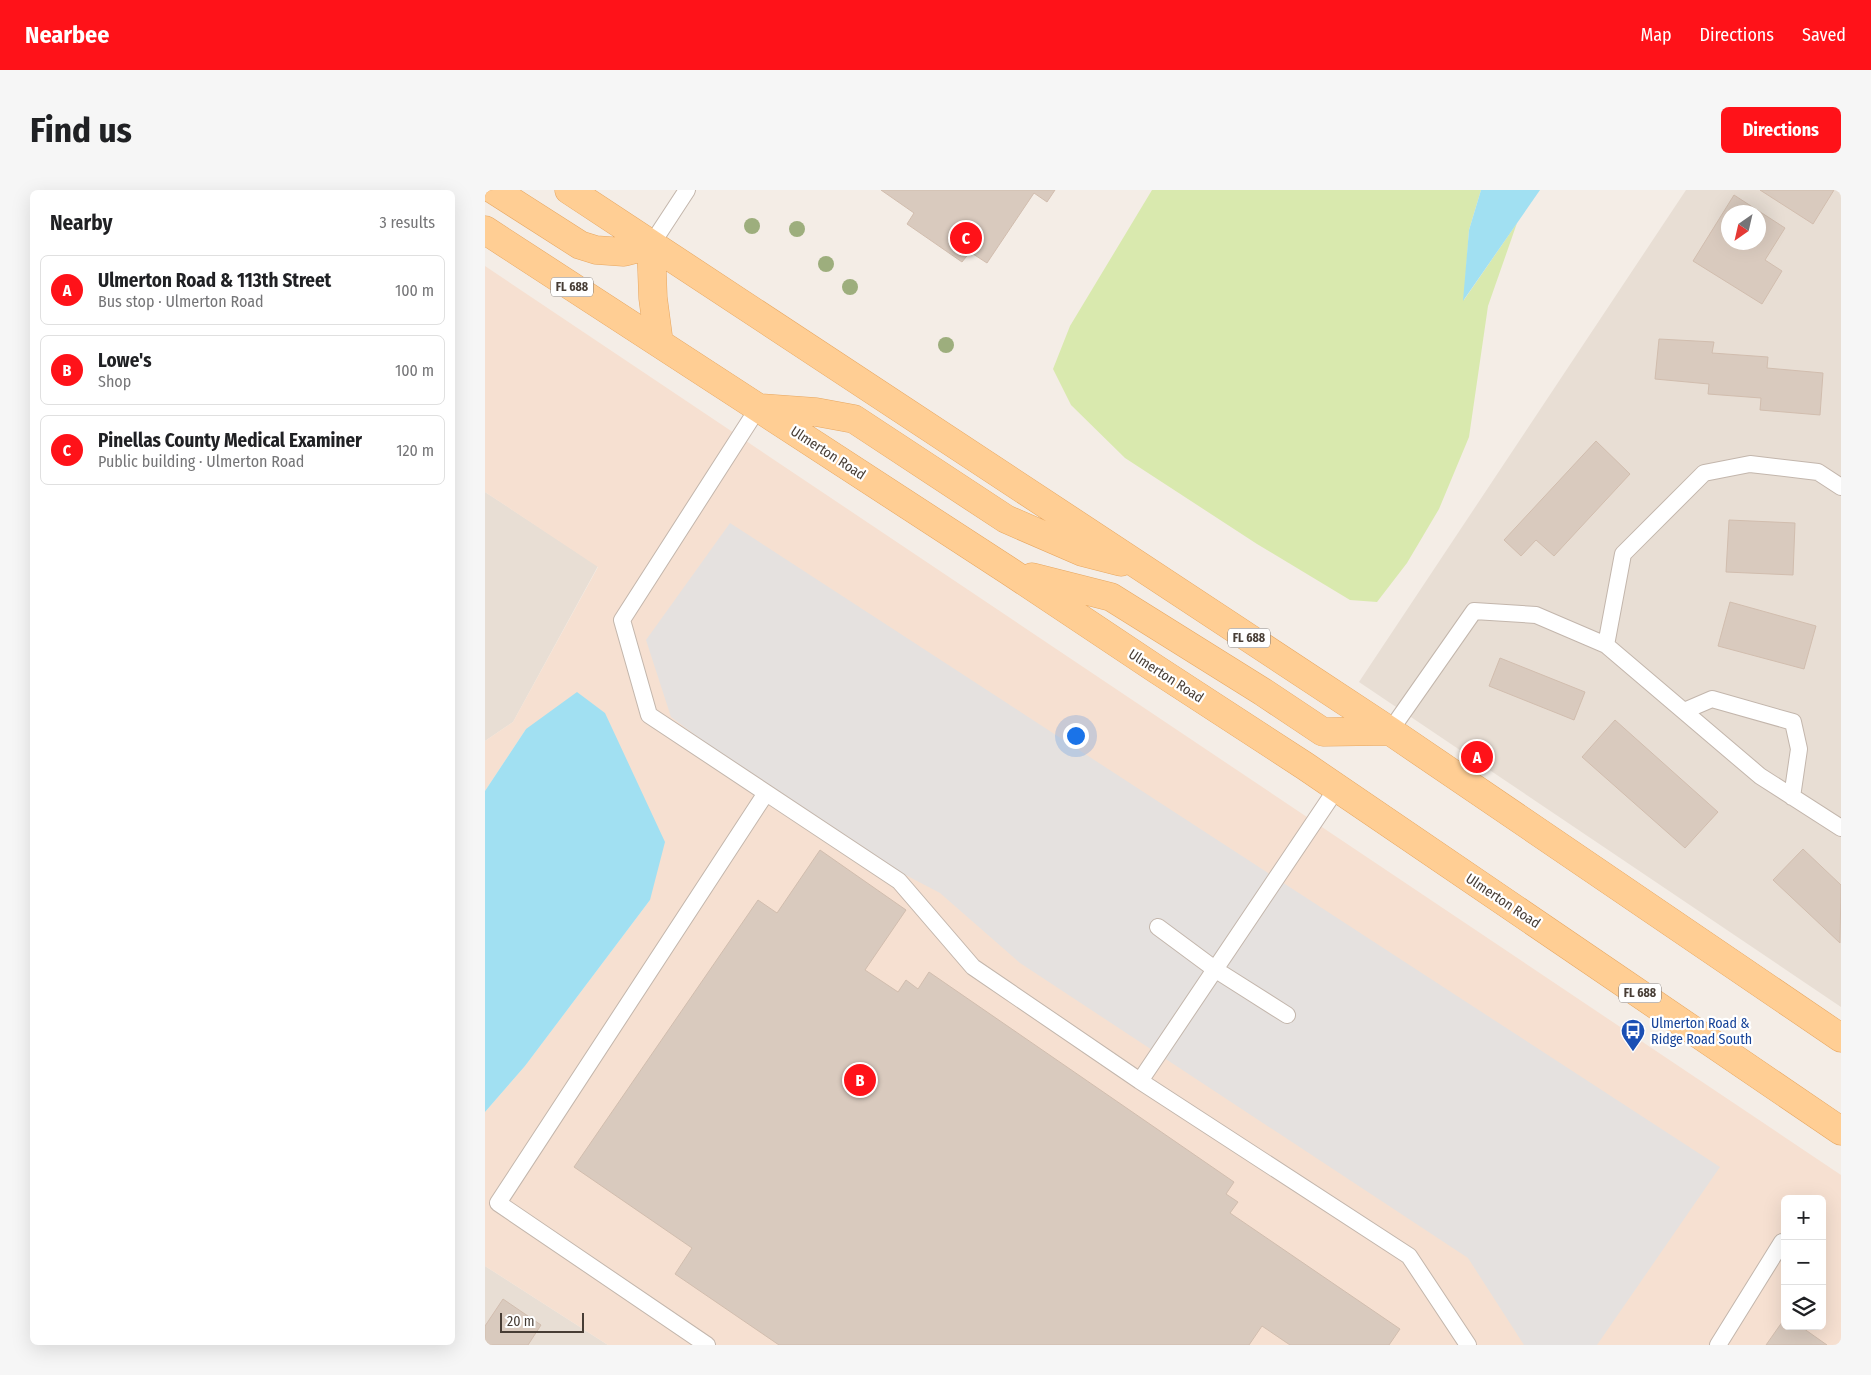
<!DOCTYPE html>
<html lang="en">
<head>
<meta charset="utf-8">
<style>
	body { margin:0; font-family:"Fira Sans Condensed",sans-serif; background:#f6f6f6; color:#202124 }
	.controls { position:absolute; right:15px; bottom:15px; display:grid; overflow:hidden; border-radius:8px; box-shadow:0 5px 20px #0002 }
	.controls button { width:45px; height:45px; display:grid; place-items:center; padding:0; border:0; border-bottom:1px solid #e0e0e0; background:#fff; color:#202124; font:25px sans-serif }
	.compass { position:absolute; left:1236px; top:15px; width:45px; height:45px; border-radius:50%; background:#fff; box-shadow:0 5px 20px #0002; rotate:214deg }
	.scale { position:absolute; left:15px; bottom:12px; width:84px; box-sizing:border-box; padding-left:5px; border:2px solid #473d35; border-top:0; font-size:14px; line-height:18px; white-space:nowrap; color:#473d35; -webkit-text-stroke:4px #fff; paint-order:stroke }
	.you { position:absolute; left:590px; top:545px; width:18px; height:18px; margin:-12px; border:4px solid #fff; border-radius:50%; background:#1a73e8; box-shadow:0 0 0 8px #1a73e833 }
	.badge { display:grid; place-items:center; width:32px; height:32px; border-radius:50%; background:#ff1219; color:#fff; font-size:16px; font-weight:700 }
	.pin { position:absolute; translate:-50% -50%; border:2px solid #fff; box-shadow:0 1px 5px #0006 }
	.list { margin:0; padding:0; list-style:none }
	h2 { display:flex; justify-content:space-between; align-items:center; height:65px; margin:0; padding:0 20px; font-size:21px }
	h2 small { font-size:16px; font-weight:400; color:#757577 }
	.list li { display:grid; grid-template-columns:32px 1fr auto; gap:15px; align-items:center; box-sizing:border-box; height:70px; margin:0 10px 10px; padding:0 10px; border:1px solid #e0e0e0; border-radius:8px }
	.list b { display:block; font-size:19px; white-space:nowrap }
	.list p { margin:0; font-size:16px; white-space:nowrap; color:#757577 }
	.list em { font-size:16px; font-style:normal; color:#757577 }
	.icon { flex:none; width:28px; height:28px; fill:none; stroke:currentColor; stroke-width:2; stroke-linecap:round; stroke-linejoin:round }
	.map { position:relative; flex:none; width:1356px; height:1155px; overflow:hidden; border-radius:8px }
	header { display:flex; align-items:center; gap:30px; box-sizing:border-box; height:70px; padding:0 25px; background:#ff1219; color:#fff }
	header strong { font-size:24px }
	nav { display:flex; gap:28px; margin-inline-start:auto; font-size:18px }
	.intro { display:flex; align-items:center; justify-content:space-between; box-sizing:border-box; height:120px; padding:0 30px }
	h1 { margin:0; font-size:35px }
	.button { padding:12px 22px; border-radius:8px; background:#ff1219; color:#fff; font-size:18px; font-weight:700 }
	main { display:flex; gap:30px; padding:0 30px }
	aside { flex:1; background:#fff; border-radius:8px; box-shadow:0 5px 20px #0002 }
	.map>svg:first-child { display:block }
</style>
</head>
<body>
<header>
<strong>Nearbee</strong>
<nav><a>Map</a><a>Directions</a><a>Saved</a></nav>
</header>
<div class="intro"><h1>Find us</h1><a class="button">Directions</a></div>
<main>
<aside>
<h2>Nearby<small>3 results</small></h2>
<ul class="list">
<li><span class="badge">A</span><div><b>Ulmerton Road &amp; 113th Street</b><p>Bus stop · Ulmerton Road</p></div><em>100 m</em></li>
<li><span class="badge">B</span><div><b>Lowe's</b><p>Shop</p></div><em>100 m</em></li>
<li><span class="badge">C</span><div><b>Pinellas County Medical Examiner</b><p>Public building · Ulmerton Road</p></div><em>120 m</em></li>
</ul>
</aside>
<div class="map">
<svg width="1356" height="1155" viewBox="0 0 1356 1155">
	<rect width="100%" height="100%" fill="#f4ede6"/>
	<!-- residential -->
	<path fill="#e8ded4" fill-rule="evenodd" d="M1201,0H1356V817L874,492ZM1244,22H1274V52H1244Z
		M0,302L113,376L28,532L0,551Z
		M0,1076L123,1155H0Z"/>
	<!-- commercial -->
	<path fill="#f6e0d1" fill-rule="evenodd" d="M0,76L1356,985V1155H123L0,1076V922L40,876L165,710L41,539L0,601V551L28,532L113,377L0,302ZM1300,1009H1337V1136H1300Z"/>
	<!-- green -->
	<path fill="#d9e9ae" d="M667,0H996L984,40L979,110L1032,33L1003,116L984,247L954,319L922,373L892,412L865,410L772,354L640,268L586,215L568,179L585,136Z"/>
	<!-- parking -->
	<path fill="#e5e1df" d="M245,333L1235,977L1112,1155H1039L983,1068L535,773L455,703L346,646L186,527L161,450Z"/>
	<!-- water -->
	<path fill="#a1e0f2" d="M996,0H1055L978,111L984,40Z
		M92,502L120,523L180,652L165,710L40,876L0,922V601L41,539Z"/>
	<!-- building -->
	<path fill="#d9cabe" stroke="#d1bdae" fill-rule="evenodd" d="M396,0H570L562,12L549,3L502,73L485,62L477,72L422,34L429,23Z
		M1275,0H1349L1328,34Z
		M1249,5L1300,38L1280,70L1297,81L1277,114L1208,71ZM1244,22H1274V52H1244Z
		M1174,149L1229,152L1227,163L1283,167L1282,178L1338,183L1335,225L1275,220L1276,208L1223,204L1224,194L1170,189Z
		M1111,251L1145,284L1069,366L1051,350L1036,366L1019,350Z
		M1244,330L1310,333L1308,385L1241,382Z
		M1245,412L1331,436L1319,479L1233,456Z
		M1015,468L1100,502L1089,530L1004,496Z
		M1130,530L1233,622L1200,658L1097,567Z
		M1318,659L1356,695L1355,753L1288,690Z
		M335,660L421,720L380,780L413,802L421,790L433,799L444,782L749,992L741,1004L753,1012L745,1023L915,1139L904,1155H805L777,1136L764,1155H294L190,1084L207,1058L89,977L273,710L292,723Z
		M18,1109L56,1135L43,1155H0V1136Z
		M1300,1128V1136H1315L1342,1155H1281Z"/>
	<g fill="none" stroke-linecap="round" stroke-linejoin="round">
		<defs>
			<path id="service" d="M166,55L202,0
				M273,218L137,430L164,525L414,691L488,777L655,891L924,1066L983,1155
				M1121,455L1138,364L1219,283L1265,274L1333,282L1356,297
				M1199,521L1227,509L1308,532L1314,559L1307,607
				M905,541L989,421L1051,425L1121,455L1275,586L1356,638
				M673,737L731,780L802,825
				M655,891L852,598
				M222,1155L13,1013L281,603
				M1233,1155L1297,1052"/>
			<path id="primary" d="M9,0L95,55L111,60L139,62L166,55
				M84,0L905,541L1356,848
				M0,40L524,381L671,479L820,576L1356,941
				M166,55L168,108L174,153
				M275,218L331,222L369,229L521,329L597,362L636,372
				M547,387L626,407L778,502L838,542L905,541"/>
		</defs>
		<!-- service casing -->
		<use href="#service" stroke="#c3b6ac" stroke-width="18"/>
		<!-- primary casing -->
		<use href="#primary" stroke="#e7a761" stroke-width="29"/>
		<!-- service -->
		<use href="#service" stroke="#fff" stroke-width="16"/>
		<!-- primary -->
		<use href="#primary" stroke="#ffce94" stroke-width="28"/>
	</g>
	<!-- trees -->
	<g fill="#9dae7d">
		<circle cx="267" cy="36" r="8"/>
		<circle cx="312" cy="39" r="8"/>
		<circle cx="341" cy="74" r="8"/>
		<circle cx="365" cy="97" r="8"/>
		<circle cx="461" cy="155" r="8"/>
	</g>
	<!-- icons -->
	<defs>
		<symbol id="bus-pin" viewBox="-11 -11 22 30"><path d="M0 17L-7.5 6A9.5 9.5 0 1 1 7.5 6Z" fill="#1a4fb4" stroke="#fff"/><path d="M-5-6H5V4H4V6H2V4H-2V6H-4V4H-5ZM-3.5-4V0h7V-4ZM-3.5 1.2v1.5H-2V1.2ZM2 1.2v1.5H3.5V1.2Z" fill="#fff"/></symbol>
	</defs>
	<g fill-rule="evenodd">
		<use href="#bus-pin" x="1134" y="827" width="28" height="38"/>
	</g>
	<g text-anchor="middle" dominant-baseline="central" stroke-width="4.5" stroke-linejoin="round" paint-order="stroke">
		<!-- shield labels -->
		<g fill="#fff" stroke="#7e7772" stroke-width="1">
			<rect x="66" y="87.5" width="42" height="19" rx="4"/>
			<rect x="743" y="438.5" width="42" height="19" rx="4"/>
			<rect x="1134" y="793.5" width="42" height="19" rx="4"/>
		</g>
		<g font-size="12" font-weight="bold" fill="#473d35">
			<text x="87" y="97">FL 688</text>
			<text x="764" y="448">FL 688</text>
			<text x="1155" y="803">FL 688</text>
		</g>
		<!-- street labels -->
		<g font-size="14" fill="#473d35" stroke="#fff">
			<text transform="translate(343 263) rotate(33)">Ulmerton Road</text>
			<text transform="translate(681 486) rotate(33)">Ulmerton Road</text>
			<text transform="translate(1018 711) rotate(34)">Ulmerton Road</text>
		</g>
		<!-- transit labels -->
		<g font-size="14" fill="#164399" stroke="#fff" text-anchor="start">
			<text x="1166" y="833">Ulmerton Road &amp;<tspan x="1166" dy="16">Ridge Road South</tspan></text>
		</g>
	</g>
</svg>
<div class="controls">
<button>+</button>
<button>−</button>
<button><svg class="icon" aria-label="layers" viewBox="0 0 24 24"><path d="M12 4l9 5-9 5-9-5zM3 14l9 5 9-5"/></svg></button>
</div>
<svg class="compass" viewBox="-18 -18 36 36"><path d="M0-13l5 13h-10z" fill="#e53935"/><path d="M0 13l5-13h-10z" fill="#757577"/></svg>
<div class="scale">20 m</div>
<div class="you"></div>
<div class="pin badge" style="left:992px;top:567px">A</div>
<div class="pin badge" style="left:375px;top:890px">B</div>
<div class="pin badge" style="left:481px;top:48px">C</div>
</div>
</main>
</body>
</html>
